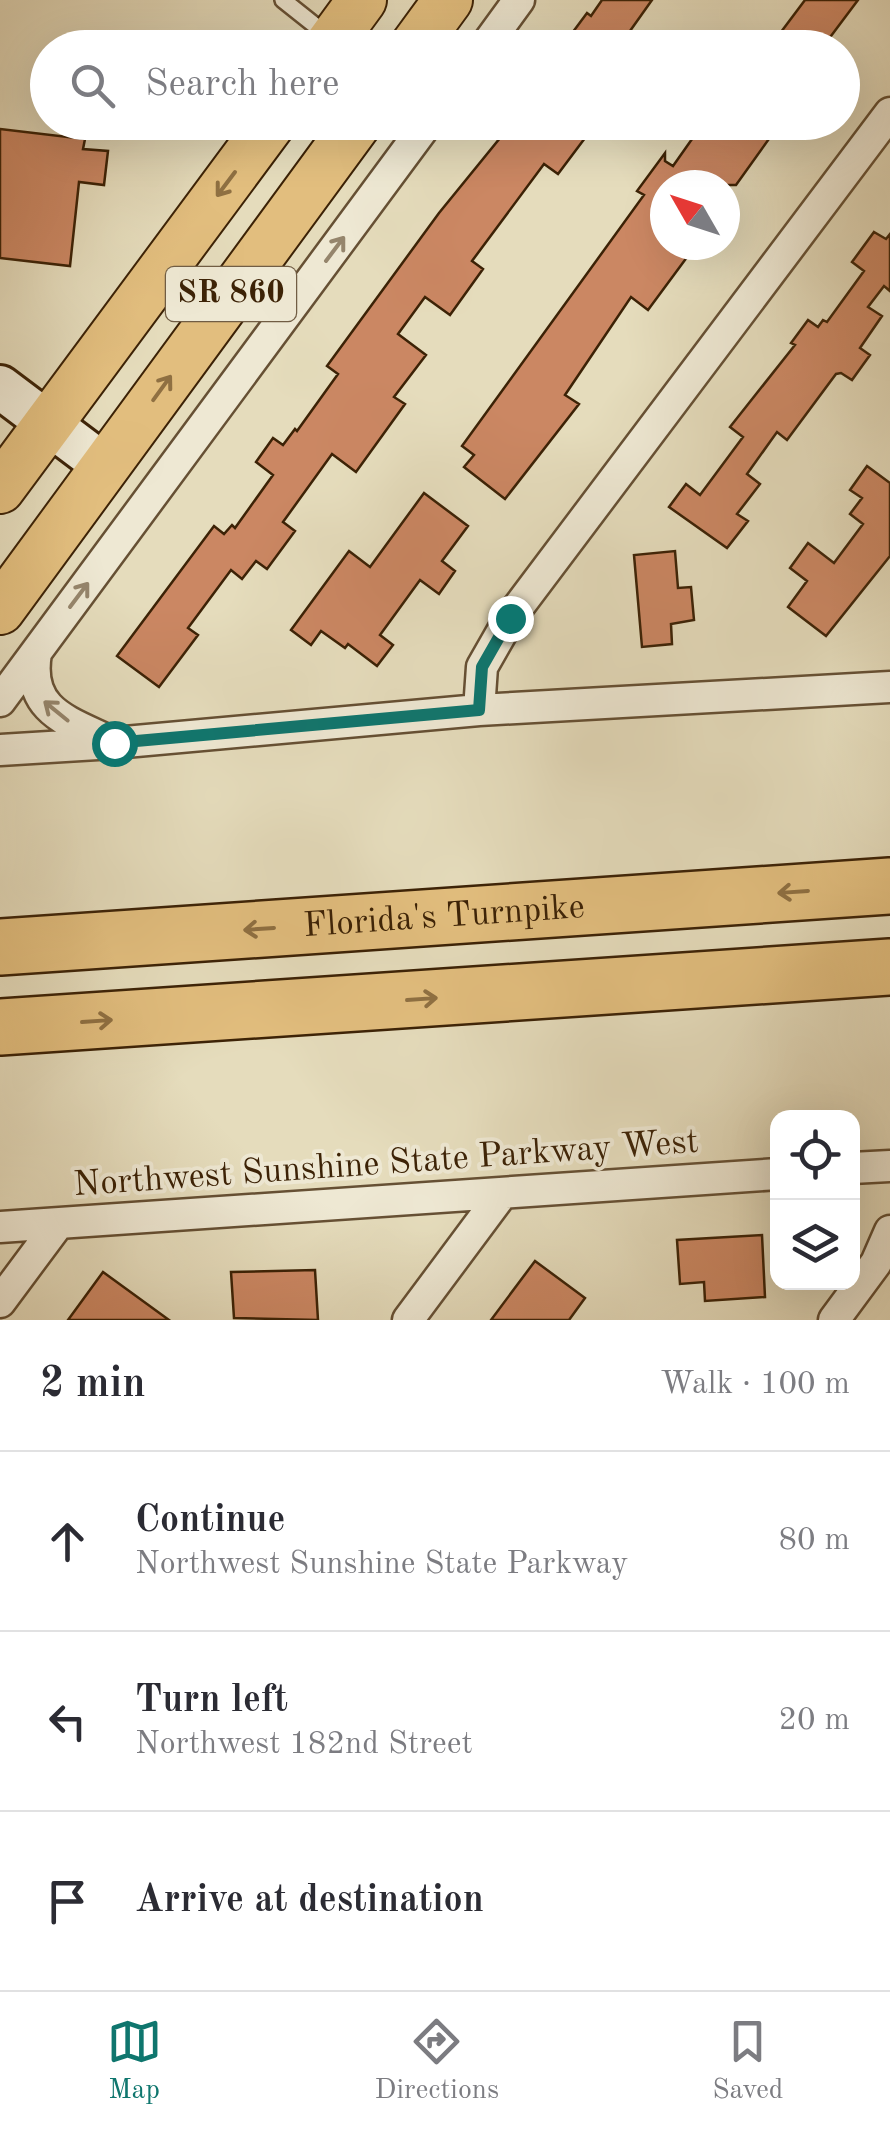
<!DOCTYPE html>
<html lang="en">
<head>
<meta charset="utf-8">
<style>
	body { margin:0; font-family:"Old Standard TT",serif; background:#f2f2f3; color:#2b2b33 }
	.controls { position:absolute; right:30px; bottom:30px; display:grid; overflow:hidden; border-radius:20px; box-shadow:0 10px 40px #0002 }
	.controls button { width:90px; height:90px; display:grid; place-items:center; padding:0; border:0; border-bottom:2px solid #e1e1e2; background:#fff; color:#2b2b33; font:50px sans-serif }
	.compass { position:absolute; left:650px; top:170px; width:90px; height:90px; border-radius:50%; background:#fff; box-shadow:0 10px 40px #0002; rotate:309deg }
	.stop { position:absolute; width:30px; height:30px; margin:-22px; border:8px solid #0f766e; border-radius:50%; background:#fff }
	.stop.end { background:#0f766e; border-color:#fff; box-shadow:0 2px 10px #0008 }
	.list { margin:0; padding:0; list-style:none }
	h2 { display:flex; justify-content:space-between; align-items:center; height:130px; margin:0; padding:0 40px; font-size:42px }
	h2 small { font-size:32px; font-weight:400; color:#7c7c81 }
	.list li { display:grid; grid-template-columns:65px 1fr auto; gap:30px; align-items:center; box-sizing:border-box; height:180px; padding:0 40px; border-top:2px solid #e1e1e2 }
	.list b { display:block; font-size:38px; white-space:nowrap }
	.list p { margin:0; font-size:32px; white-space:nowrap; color:#7c7c81 }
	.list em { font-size:32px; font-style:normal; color:#7c7c81 }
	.icon { flex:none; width:55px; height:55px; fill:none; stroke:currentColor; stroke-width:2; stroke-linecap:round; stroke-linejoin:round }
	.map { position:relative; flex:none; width:890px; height:1320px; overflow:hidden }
	.search { position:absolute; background:#fff; box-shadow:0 10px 40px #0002; left:30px; right:30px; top:30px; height:110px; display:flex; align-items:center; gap:25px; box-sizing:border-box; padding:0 35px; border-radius:55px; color:#7c7c81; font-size:38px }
	.sheet { height:670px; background:#fff }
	nav { display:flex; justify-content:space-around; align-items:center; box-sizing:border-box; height:140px; border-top:2px solid #e1e1e2; background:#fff; font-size:28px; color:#7c7c81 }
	nav a { display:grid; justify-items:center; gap:5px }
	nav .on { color:#0f766e }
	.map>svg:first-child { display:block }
</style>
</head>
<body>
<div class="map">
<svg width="890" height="1320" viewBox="0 0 890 1320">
	<rect width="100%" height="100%" fill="#e5dcbc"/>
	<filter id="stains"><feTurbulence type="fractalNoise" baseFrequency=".002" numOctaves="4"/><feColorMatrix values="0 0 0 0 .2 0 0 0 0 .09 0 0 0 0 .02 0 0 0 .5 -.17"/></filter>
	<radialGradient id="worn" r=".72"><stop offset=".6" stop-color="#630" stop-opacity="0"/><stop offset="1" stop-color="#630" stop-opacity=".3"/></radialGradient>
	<!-- building -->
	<path fill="#cb8763" stroke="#3c2206" stroke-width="2.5" d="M602,0H652L630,31L654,48H561L587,13L591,16Z
		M805,0H858L822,48H769Z
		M513,122H597L558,174L544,164L472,261L483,269L450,315L425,297L398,334L426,355L394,397L405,404L356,472L332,454L283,522L295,531L267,569L256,561L242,579L231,570L188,628L198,635L159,687L117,656L214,526L224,534L232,525L235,528L273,475L256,462L273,438L283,445L295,429L297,431L338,374L327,366L439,213Z
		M704,122H781L736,185H665V245H696L648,310L631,297L565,395L579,404L505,499L464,467L474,455L462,446L644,195L637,191L665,153V161L673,166Z
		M0,129L85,139L83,149L108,151L104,185L79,182L70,266L0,258Z
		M874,232L886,239L890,234V291L884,286L868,307L882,316L860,348L870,355L852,380L841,373L836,374L787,440L777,432L747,474L760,484L737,514L748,521L727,548L669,507L686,484L700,495L743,437L730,427L795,345L791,343L808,320L818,327L823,320L827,322L864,271L852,262Z
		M867,466L890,483V556L826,636L788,607L807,581L790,568L808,543L834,563L863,524L850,514L862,498L850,490Z
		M424,493L468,526L442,561L455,571L439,594L420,580L380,635L393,645L377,666L348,644L345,648L321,631L311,645L291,630L349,551L370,567Z
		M675,551L678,588L691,587L694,620L671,624L672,644L642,647L634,555Z
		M762,1235L765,1297L705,1301L704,1282L680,1284L677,1240Z
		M535,1261L585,1298L569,1320H491Z
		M315,1270L318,1320L234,1318L231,1272Z
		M103,1272L169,1320H68Z"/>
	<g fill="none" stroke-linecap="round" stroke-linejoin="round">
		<defs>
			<path id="lane" d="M283,0L327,35"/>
			<path id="street" d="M484,48L519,0
				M36,653C26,711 68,721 111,742
				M0,701L428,122
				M479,710L482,667L510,618L890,113
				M0,750L114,743L479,710L890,687
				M852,1168L890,1166
				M0,1227L778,1174
				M0,1302L58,1224
				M408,1320L501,1195
				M834,1320L876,1263L890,1231"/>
			<path id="secondary" d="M0,387L105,466"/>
			<path id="primary" d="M327,48L362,0
				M413,48L448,0
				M0,489L272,122
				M0,610L358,122"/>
			<g id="highway">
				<path id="s1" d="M0,947L890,886"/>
				<path d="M0,1027L890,967"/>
			</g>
		</defs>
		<!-- lane casing -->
		<use href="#lane" stroke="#665034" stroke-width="20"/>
		<!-- street casing -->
		<use href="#street" stroke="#665034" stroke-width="35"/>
		<!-- secondary casing -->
		<use href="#secondary" stroke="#3c2206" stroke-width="48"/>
		<!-- primary casing -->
		<use href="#primary" stroke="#3c2206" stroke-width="52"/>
		<!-- highway casing -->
		<use href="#highway" stroke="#3c2206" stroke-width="60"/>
		<!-- lane -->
		<use href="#lane" stroke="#eee8d3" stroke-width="15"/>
		<!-- street -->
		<use href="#street" stroke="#eee8d3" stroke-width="30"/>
		<!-- secondary -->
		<use href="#secondary" stroke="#eee8d3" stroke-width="42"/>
		<!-- primary -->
		<use href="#primary" stroke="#e2be7e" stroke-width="48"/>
		<!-- highway -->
		<use href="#highway" stroke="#e2be7e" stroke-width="55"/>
	</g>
	<!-- one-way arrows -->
	<defs><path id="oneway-shaft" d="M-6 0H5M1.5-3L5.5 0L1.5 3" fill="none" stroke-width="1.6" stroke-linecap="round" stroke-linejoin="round" transform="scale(2.5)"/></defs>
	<g stroke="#8f7042">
		<use href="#oneway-shaft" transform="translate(226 184) rotate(127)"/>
		<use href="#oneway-shaft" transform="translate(162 388) rotate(-54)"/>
		<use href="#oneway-shaft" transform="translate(793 892) rotate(176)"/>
		<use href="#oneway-shaft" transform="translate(259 929) rotate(176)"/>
		<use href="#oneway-shaft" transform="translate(422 999) rotate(-4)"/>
		<use href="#oneway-shaft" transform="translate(97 1021) rotate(-4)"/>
	</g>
	<g stroke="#95856c">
		<use href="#oneway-shaft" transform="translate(335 249) rotate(-53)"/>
		<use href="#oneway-shaft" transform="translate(79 595) rotate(-53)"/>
		<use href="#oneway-shaft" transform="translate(56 711) rotate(-141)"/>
	</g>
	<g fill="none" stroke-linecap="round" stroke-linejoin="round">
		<!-- route -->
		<path stroke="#0f766e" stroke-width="12" d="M114,743L479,710L482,667L510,618"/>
	</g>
	<g text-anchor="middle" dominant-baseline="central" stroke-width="8" stroke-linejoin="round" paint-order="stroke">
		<!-- shield labels -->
		<rect fill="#eee8d3" stroke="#715d44" stroke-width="2.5" x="166" y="267" width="130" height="54" rx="8"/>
		<g font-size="32" font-weight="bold" fill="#3c2206">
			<text x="231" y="294">SR 860</text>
		</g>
		<!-- street labels -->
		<g font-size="35" fill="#3c2206" stroke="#eee8d3">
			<text stroke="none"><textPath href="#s1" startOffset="445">Florida's Turnpike</textPath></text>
			<text transform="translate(386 1164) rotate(-4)">Northwest Sunshine State Parkway West</text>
		</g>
	</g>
	<rect width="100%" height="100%" filter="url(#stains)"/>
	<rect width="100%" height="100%" fill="url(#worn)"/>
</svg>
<div class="controls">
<button><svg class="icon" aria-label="locate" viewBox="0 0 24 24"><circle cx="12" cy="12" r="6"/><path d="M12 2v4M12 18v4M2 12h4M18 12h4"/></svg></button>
<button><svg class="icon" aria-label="layers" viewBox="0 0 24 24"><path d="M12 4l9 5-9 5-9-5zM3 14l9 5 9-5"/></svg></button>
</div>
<svg class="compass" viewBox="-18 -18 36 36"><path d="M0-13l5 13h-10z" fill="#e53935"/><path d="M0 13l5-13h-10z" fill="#7c7c81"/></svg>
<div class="stop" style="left:114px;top:743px"></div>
<div class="stop end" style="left:510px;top:618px"></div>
<div class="search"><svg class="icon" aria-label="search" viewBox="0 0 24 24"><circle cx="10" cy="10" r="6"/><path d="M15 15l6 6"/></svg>Search here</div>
</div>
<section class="sheet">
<h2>2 min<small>Walk · 100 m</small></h2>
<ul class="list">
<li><svg class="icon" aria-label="ahead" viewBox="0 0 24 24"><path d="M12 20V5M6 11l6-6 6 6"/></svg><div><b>Continue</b><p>Northwest Sunshine State Parkway</p></div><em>80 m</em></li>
<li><svg class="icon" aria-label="left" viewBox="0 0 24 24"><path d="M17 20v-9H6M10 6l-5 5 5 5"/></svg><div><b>Turn left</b><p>Northwest 182nd Street</p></div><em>20 m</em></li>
<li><svg class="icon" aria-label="arrive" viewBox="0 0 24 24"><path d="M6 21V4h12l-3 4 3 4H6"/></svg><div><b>Arrive at destination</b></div></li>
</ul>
</section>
<nav>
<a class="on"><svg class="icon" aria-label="map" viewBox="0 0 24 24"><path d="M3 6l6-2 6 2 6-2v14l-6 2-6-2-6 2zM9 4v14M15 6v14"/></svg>Map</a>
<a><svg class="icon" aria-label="directions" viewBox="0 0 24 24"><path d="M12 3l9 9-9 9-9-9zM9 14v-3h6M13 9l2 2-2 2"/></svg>Directions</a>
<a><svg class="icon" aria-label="saved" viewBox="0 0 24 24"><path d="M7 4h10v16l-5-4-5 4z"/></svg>Saved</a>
</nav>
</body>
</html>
